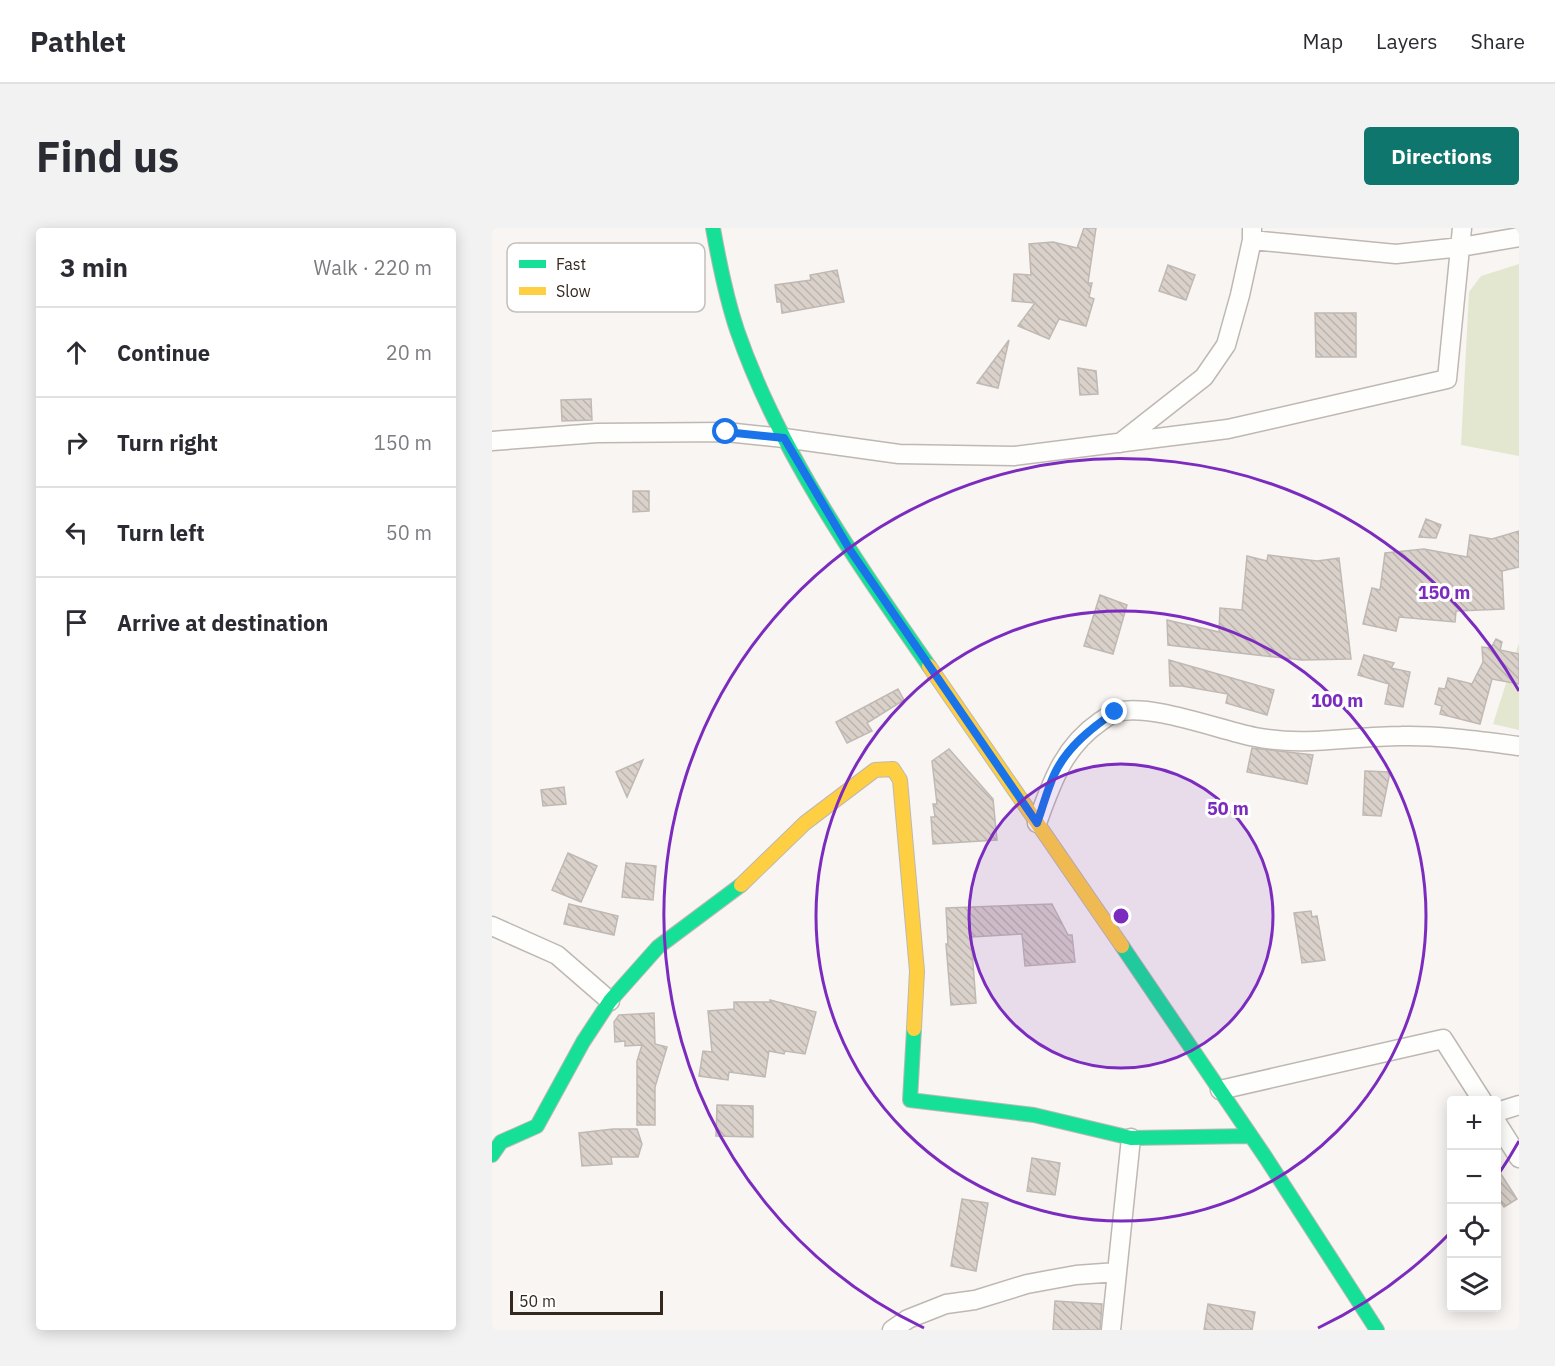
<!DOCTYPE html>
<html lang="en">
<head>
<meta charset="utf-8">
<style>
	body { margin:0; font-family:"IBM Plex Sans",sans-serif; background:#f2f2f3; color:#2b2b33 }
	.controls { position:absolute; right:18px; bottom:18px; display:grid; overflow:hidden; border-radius:6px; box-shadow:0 3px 15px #0003 }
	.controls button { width:54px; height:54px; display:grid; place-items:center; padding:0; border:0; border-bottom:2px solid #e1e1e2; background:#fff; color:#2b2b33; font:30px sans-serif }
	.scale { position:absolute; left:18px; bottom:15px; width:153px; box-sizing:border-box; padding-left:6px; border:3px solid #35291f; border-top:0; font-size:16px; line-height:21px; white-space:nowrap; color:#35291f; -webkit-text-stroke:4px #fff; paint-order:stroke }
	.stop { position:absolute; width:18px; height:18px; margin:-14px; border:4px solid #1a73e8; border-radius:50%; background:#fff }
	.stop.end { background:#1a73e8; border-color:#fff; box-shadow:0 2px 6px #0008 }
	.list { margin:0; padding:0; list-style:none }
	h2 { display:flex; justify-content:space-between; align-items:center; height:78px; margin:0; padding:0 24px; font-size:26px }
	h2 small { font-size:20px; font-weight:400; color:#7c7c81 }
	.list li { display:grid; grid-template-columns:39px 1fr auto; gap:18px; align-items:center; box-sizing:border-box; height:90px; padding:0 24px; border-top:2px solid #e1e1e2 }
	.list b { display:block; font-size:22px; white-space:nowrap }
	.list em { font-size:20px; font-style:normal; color:#7c7c81 }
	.icon { flex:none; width:33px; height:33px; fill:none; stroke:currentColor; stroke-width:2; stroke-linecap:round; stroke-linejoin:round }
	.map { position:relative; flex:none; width:1027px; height:1102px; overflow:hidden; border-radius:6px }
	header { display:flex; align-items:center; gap:36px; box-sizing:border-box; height:84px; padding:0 30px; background:#fff; border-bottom:2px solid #e1e1e2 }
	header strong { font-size:28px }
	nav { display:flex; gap:33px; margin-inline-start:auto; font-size:21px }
	.intro { display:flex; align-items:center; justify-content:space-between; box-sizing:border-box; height:144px; padding:0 36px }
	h1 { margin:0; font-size:42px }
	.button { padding:15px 27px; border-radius:6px; background:#0f766e; color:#fff; font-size:21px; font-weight:700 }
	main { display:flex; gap:36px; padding:0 36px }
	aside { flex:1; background:#fff; border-radius:6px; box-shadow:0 3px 15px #0003 }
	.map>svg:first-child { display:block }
</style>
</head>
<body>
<header>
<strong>Pathlet</strong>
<nav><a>Map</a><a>Layers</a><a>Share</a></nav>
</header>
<div class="intro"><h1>Find us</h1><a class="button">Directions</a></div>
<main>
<aside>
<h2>3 min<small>Walk · 220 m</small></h2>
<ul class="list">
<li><svg class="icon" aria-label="ahead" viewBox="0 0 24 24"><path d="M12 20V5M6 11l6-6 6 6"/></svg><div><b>Continue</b></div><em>20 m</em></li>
<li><svg class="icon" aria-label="right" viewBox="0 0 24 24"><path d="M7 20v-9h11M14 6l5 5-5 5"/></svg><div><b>Turn right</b></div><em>150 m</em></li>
<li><svg class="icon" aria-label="left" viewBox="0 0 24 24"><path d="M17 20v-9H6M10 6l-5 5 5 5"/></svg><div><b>Turn left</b></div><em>50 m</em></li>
<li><svg class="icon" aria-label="arrive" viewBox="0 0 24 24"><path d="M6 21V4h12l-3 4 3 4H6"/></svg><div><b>Arrive at destination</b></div></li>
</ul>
</aside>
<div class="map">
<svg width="1027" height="1102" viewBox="0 0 1027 1102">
	<defs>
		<pattern id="building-back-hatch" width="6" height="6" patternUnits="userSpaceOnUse" patternTransform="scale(1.5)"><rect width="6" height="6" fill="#d9d1ca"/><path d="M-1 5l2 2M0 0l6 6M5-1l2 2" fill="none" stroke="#bbb3ad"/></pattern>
	</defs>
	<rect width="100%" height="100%" fill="#f8f5f2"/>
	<!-- park -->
	<path fill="#e4e7d0" d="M1027,36V228L969,217L977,64L989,48Z
		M1027,415V502L1001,496Z"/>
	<!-- building -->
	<path fill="url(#building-back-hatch)" stroke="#c0b9b3" stroke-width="1.5" d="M592,0H604L596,55H600L597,69L602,71L594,98L567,91L557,111L526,98L543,75L520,73L522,46L539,47L537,16L561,14L585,20Z
		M676,37L703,47L694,72L667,63Z
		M345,42L352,74L290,85L289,74H285L283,57L319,52L318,47Z
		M823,85H864V129H824Z
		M517,112L506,160L485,155Z
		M586,140L604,143L606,166L588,167Z
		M99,171L100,192L70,193L69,172Z
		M141,263H157V283L141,284Z
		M934,291L949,297L944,310L927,309Z
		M1027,303V339L1010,343L1012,381L964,383L963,394L907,389L904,403L871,396L880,360L888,362L893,325L932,321L975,329L978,307L1000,311Z
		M776,327L825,333L847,330L859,431L810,432L676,417L675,392L727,404L728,380L750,382L755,328L775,333Z
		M608,367L635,377L621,426L592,418Z
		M1004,411L1010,414L1008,422L1027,426V456L1000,451L988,496L948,486L950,478L943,476L947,460L953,461L956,450L980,456L991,434L990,419L999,420Z
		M872,427L902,435L899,440L918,444L911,479L893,476L897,456L866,447Z
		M677,432L782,462L775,487L734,475L736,466L690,458H678Z
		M406,461L412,472L375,495L380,503L355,515L344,494Z
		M760,520L821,527L815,556L755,544Z
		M457,521L501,571L505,612L441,616L439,589H443L441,576H445L440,533Z
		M151,532L135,569L124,544Z
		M873,543L898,544L889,588L871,587Z
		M72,559L74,576L51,578L49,562Z
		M76,625L105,638L89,674L60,662Z
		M134,635L164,638L161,672L130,669Z
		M77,676L126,688L122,707L72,696Z
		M560,676L576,707H580L583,734L533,738L530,706L479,709L484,775L459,777L454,716H456L454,680Z
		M819,683L820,689L825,688L833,732L810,735L802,685Z
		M278,772L324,784L313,826L293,823L292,826L277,823L273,849L237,844L236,852L207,848L211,823L220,824L216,783L242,781V774H278Z
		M162,785L163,816L175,819L163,859V897H145V833L150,817L133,818V813L123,814L122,794L127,787Z
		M225,877L261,878V909L224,908Z
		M121,901H145L150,916L146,929H119L120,936L90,938L87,905Z
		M540,930L568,935L563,967L535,963Z
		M1005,940L1025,971L1012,979L1005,969Z
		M470,971L496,975L484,1043L459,1038Z
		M563,1073L610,1076L608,1102H561Z
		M716,1076L763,1084L760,1102H712Z"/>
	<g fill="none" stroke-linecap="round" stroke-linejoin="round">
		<defs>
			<path id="street" d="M760,12L904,26L969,19L1027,9
				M0,213L105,205L234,204L292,210L407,226L522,228L736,201L955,151L970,0
				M628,215L712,149L734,117L748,67L760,12V1
				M545,595C560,554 571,519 609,493C614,490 619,485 625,484C659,475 727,502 763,509C812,519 860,508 909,508C948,507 988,513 1027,518
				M0,698L65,727L118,773
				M728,862L951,811L990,872
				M1005,884L1027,877
				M1005,895L1027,930
				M400,1102L416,1091L454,1076L483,1072L535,1056L584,1047L625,1044
				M619,1102L639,910"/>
			<path id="fast" d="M221,0C227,34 234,69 245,102C287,224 364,333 437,438
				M630,718L774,930L885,1102
				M422,801L418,872L542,887L639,910L759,908
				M0,927L9,914L45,898L91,814L118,773L166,719L249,657"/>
			<path id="slow" d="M437,438L630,718
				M249,657L313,595L383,542L401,541L408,552L425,743L422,801"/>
		</defs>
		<!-- street casing -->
		<use href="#street" stroke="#bfb8b2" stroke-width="21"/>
		<!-- fast casing -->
		<use href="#fast" stroke="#bfb8b2" stroke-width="16"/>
		<!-- slow casing -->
		<use href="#slow" stroke="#bfb8b2" stroke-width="16"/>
		<!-- street -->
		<use href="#street" stroke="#fefefd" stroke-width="18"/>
		<!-- fast -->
		<use href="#fast" stroke="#16e098" stroke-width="14"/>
		<!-- slow -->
		<use href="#slow" stroke="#ffcf43" stroke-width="14"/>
	</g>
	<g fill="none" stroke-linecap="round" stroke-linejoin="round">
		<!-- route -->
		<path stroke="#1a73e8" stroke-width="8" d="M234,204L292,210L358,322L545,595C551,579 555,562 562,547C574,520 599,500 623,484"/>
	</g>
	<!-- distance rings -->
	<circle cx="629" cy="688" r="152" fill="#7b2cbf" fill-opacity=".12"/>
	<g fill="none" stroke="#7b2cbf" stroke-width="3">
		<circle cx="629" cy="688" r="152"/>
		<circle cx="629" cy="688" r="305"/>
		<path d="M1027 913A457 457 0 0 1 1006 947M958 1005A457 457 0 0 1 826 1100M432 1100A457 457 0 1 1 1027 463"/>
	</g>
	<!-- legend -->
	<rect x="15" y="15" width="198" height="69" rx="9" fill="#fff" stroke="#c2bfbc" stroke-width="1.5"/>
	<rect x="27" y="32" width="27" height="8" fill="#16e098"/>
	<rect x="27" y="59" width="27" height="8" fill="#ffcf43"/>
	<g font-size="16" fill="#35291f">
		<text x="64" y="42">Fast</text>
		<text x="64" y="69">Slow</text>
	</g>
	<circle cx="629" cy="688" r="9" fill="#7b2cbf" stroke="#fff" stroke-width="3"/>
	<g font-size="18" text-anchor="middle" font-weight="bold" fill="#7b2cbf" stroke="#fff" stroke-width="6" stroke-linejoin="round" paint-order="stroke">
		<text x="952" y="371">150 m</text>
		<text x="845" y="479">100 m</text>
		<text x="736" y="587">50 m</text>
	</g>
</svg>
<div class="controls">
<button>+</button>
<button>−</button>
<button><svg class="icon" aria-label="locate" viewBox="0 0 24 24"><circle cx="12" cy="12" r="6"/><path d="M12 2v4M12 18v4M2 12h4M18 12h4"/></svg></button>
<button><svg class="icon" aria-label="layers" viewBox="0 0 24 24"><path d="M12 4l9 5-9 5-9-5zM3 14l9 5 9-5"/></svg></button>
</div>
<div class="scale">50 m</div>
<div class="stop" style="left:234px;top:204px"></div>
<div class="stop end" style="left:623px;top:484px"></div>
</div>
</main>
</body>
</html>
